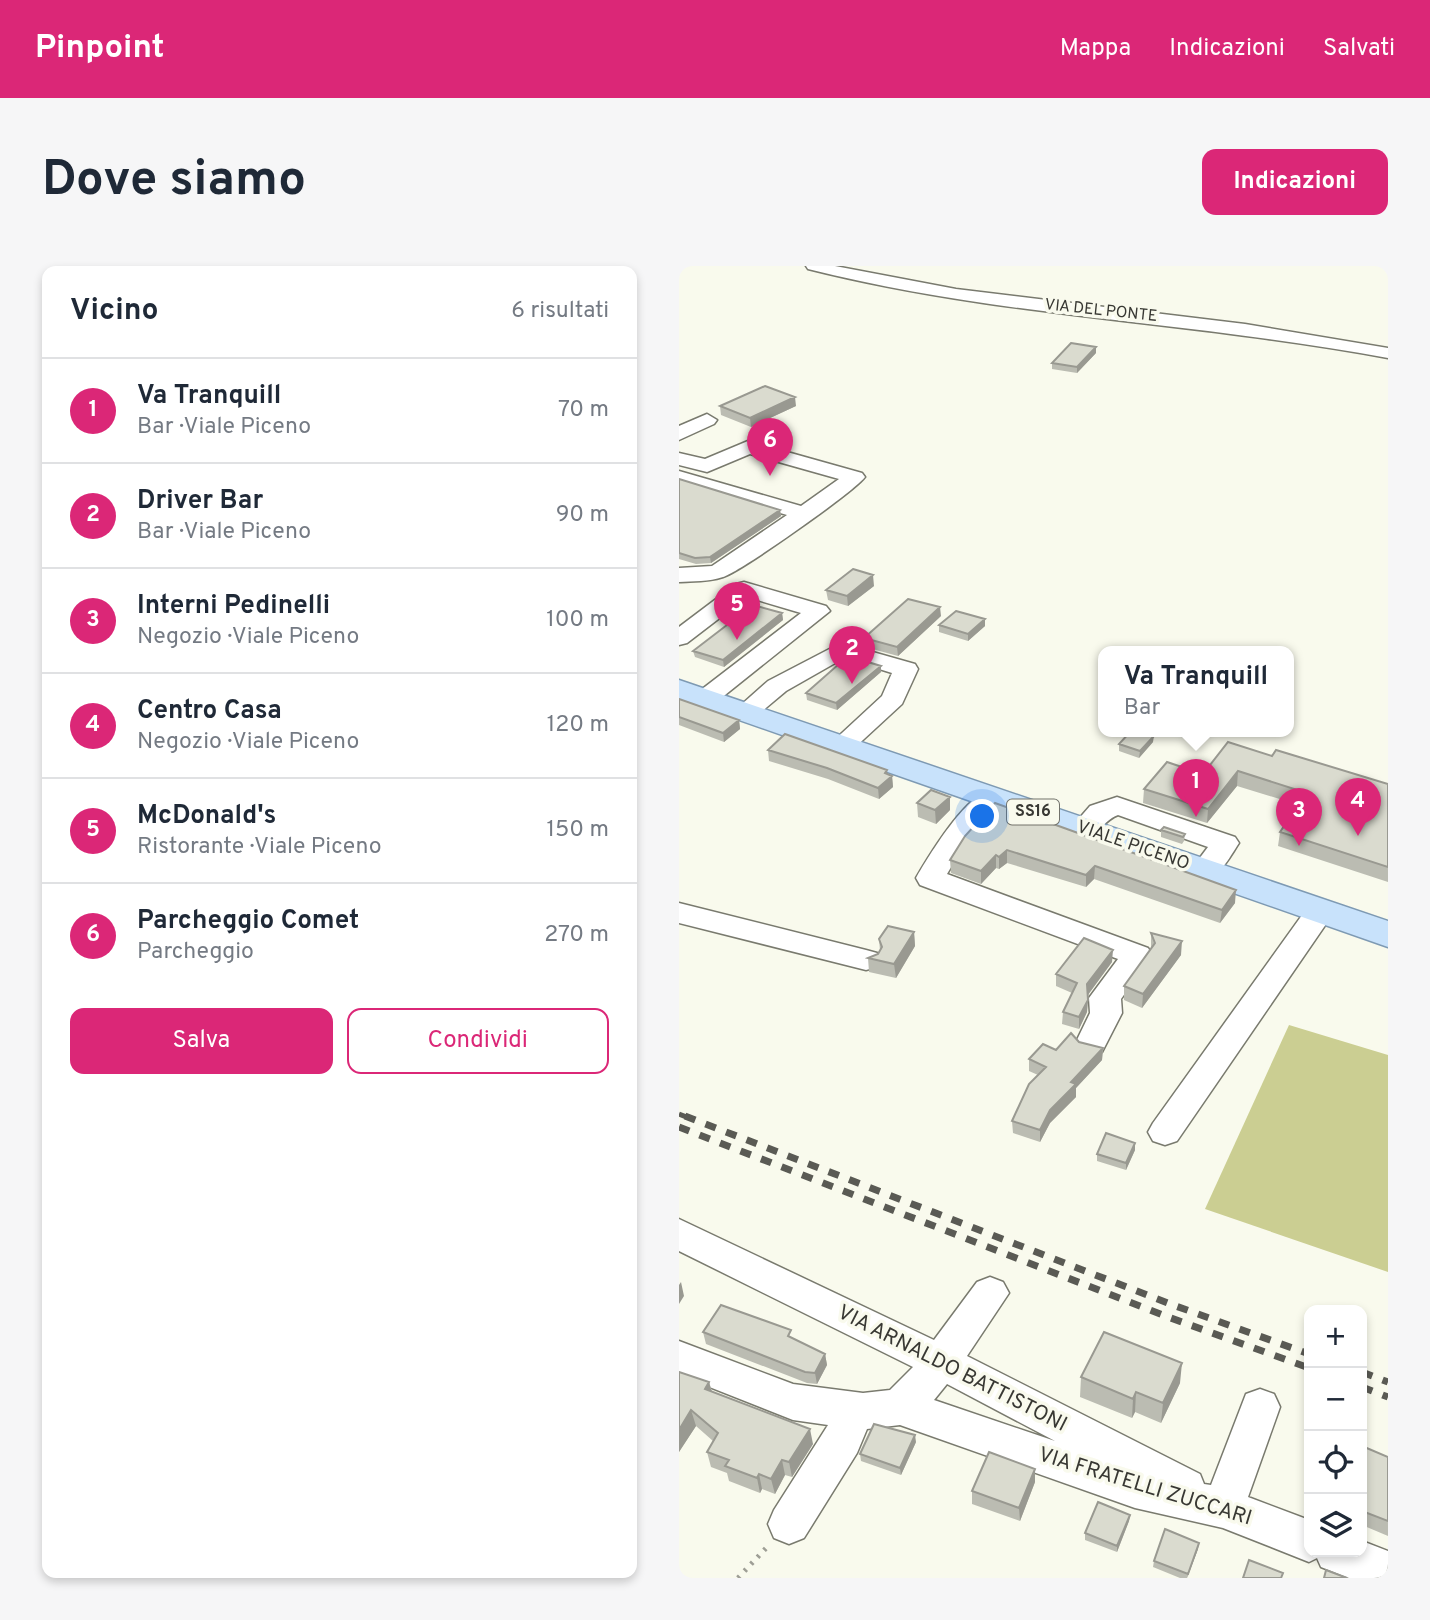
<!DOCTYPE html>
<html lang="it">
<head>
<meta charset="utf-8">
<style>
	body { margin:0; font-family:Overpass,sans-serif; background:#f6f6f7; color:#1f2937 }
	.controls { position:absolute; right:21px; bottom:21px; display:grid; overflow:hidden; border-radius:14px; box-shadow:0 4px 10px #0003 }
	.controls button { width:63px; height:63px; display:grid; place-items:center; padding:0; border:0; border-bottom:2px solid #e0e1e3; background:#fff; color:#1f2937; font:35px sans-serif }
	.you { position:absolute; left:304px; top:551px; width:24px; height:24px; margin:-18px; border:5px solid #fff; border-radius:50%; background:#1a73e8; box-shadow:0 0 0 10px #1a73e833 }
	.badge { display:grid; place-items:center; width:46px; height:46px; border-radius:50%; background:#db2777; color:#fff; font-size:23px; font-weight:700 }
	.pin { position:absolute; translate:-50% -58px; filter:drop-shadow(0 2px 4px #0008) }
	.pin::after { content:''; position:absolute; top:37px; width:24px; height:21px; background:inherit; clip-path:polygon(0 0,100% 0,50% 100%) }
	.popup { position:absolute; left:419px; top:380px; width:196px; height:91px; box-sizing:border-box; display:grid; place-content:center; border-radius:14px; background:#fff; filter:drop-shadow(0 2px 5px #0005); font-size:23px; white-space:nowrap; color:#747a83 }
	.popup b { font-size:26px; color:#1f2937 }
	.popup::after { content:''; position:absolute; left:50%; top:100%; margin-left:-14px; border:14px solid transparent; border-top-color:#fff }
	.list { margin:0; padding:0; list-style:none }
	h2 { display:flex; justify-content:space-between; align-items:center; height:91px; margin:0; padding:0 28px; font-size:30px }
	h2 small { font-size:23px; font-weight:400; color:#747a83 }
	.list li { display:grid; grid-template-columns:46px 1fr auto; gap:21px; align-items:center; box-sizing:border-box; height:105px; padding:0 28px; border-top:2px solid #e0e1e3 }
	.list b { display:block; font-size:26px; white-space:nowrap }
	.list p { margin:0; font-size:23px; white-space:nowrap; color:#747a83 }
	.list em { font-size:23px; font-style:normal; color:#747a83 }
	.actions { display:flex; gap:14px; padding:21px 28px }
	.actions a { flex:1; padding:16px 0; border:2px solid #db2777; border-radius:14px; text-align:center; font-size:24px; color:#db2777 }
	.actions .main { background:#db2777; color:#fff }
	.icon { flex:none; width:38px; height:38px; fill:none; stroke:currentColor; stroke-width:2; stroke-linecap:round; stroke-linejoin:round }
	.map { position:relative; flex:none; width:709px; height:1312px; overflow:hidden; border-radius:14px }
	header { display:flex; align-items:center; gap:42px; box-sizing:border-box; height:98px; padding:0 35px; background:#db2777; color:#fff }
	header strong { font-size:33px }
	nav { display:flex; gap:38px; margin-inline-start:auto; font-size:24px }
	.intro { display:flex; align-items:center; justify-content:space-between; box-sizing:border-box; height:168px; padding:0 42px }
	h1 { margin:0; font-size:49px }
	.button { padding:18px 32px; border-radius:14px; background:#db2777; color:#fff; font-size:24px; font-weight:700 }
	main { display:flex; gap:42px; padding:0 42px }
	aside { flex:1; background:#fff; border-radius:14px; box-shadow:0 4px 10px #0003 }
	.map>svg:first-child { display:block }
</style>
</head>
<body>
<header>
<strong>Pinpoint</strong>
<nav><a>Mappa</a><a>Indicazioni</a><a>Salvati</a></nav>
</header>
<div class="intro"><h1>Dove siamo</h1><a class="button">Indicazioni</a></div>
<main>
<aside>
<h2>Vicino<small>6 risultati</small></h2>
<ul class="list">
<li><span class="badge">1</span><div><b>Va Tranquill</b><p>Bar · Viale Piceno</p></div><em>70 m</em></li>
<li><span class="badge">2</span><div><b>Driver Bar</b><p>Bar · Viale Piceno</p></div><em>90 m</em></li>
<li><span class="badge">3</span><div><b>Interni Pedinelli</b><p>Negozio · Viale Piceno</p></div><em>100 m</em></li>
<li><span class="badge">4</span><div><b>Centro Casa</b><p>Negozio · Viale Piceno</p></div><em>120 m</em></li>
<li><span class="badge">5</span><div><b>McDonald's</b><p>Ristorante · Viale Piceno</p></div><em>150 m</em></li>
<li><span class="badge">6</span><div><b>Parcheggio Comet</b><p>Parcheggio</p></div><em>270 m</em></li>
</ul>
<div class="actions"><a class="main">Salva</a><a>Condividi</a></div>
</aside>
<div class="map">
<svg width="709" height="1312" viewBox="0 0 709 1312">
	<rect width="100%" height="100%" fill="#f9faed"/>
	<!-- green -->
	<path fill="#cbce92" d="M610,759L709,789V1006L526,943Z"/>
	<g fill="none" stroke-linecap="round" stroke-linejoin="round">
		<defs>
			<path id="minor" d="M127,0H156L277,23L566,58L709,82V92C517,56 319,51 129,3Z
				M28,148L38,154L35,158L0,174V160Z
				M69,175L183,207L186,211C176,225 61,306 44,311C30,316 14,315 0,316V302L33,300L108,249L0,217V205L122,240L160,213L71,188L28,206L0,199V187L26,193Z
				M65,316L147,340L151,345L36,437L27,440L18,437L14,432L18,427L122,347L68,331L8,377L0,379V361L57,318Z
				M162,377L236,398L239,403L223,438L172,485L163,487L154,485L150,479L203,430L213,407L165,392L107,425L76,451L67,454L58,451L54,446L89,415Z
				M313,523L323,525L327,531L285,579L268,608L469,682L473,689L442,733L443,747L423,786L412,790L401,786L396,778L411,747L410,732L439,693L241,619L237,612C251,588 286,530 313,523Z
				M438,531L556,571L560,577C548,595 538,618 515,612L511,605L529,581L439,549C419,557 420,576 395,569L391,563L411,540Z
				M641,635L651,638L656,645L498,875L486,879L474,875L469,866L474,857L631,638Z
				M0,637L187,684L198,687L202,694L198,701L187,704L0,657Z
				M0,953L255,1074L298,1016L311,1011L324,1016L330,1027L288,1090L521,1208L525,1218L532,1219L567,1128L581,1123L595,1128L601,1141L569,1231L630,1254V1286H683V1275L709,1285V1312H670L642,1301L638,1292L630,1296L544,1262L456,1242L221,1159L188,1163L178,1187L125,1272L110,1278L95,1272L89,1258L95,1244L149,1159L114,1154L0,1109V1075L114,1118L184,1127L211,1124L234,1101L0,985ZM268,1118L376,1175L255,1134Z"/>
			<path id="major" d="M0,414L709,655V681L0,433Z"/>
		</defs>
		<!-- minor casing -->
		<use href="#minor" stroke="#797a6e" stroke-width="3"/>
		<!-- major casing -->
		<use href="#major" stroke="#7e9ab3" stroke-width="3"/>
		<!-- path -->
		<path stroke="#9e9e95" stroke-width="5" stroke-dasharray="2.5 7" stroke-linecap="butt" d="M59,1312L90,1279"/>
		<!-- minor -->
		<use href="#minor" fill="#fff" fill-rule="evenodd"/>
		<!-- major -->
		<use href="#major" fill="#c8e2fb" fill-rule="evenodd"/>
		<!-- rail-far1 -->
		<path stroke="#5a5a54" stroke-width="5" stroke-dasharray="9 9" stroke-linecap="butt" d="M0,848L10,852"/>
		<!-- rail -->
		<path stroke="#5a5a54" stroke-width="7" stroke-dasharray="11 11" stroke-linecap="butt" d="M6,850L494,1039L630,1088
			M0,861L489,1051L630,1102
			M683,1106L709,1116
			M683,1121L709,1131"/>
	</g>
	<!-- wall -->
	<path fill="#bbbcb2" d="M417,87L398,107L373,103V97Z
		M41,140H117L72,161L42,149Z
		M0,213L101,244L102,250L32,297L17,298L0,293Z
		M195,320L169,340L149,334L147,324Z
		M103,347L104,354L45,401L16,391L14,385Z
		M262,350L219,390L186,381L185,372Z
		M260,359L306,360L289,375L260,366Z
		M202,400V406L158,444L128,434L127,427Z
		M0,433L60,454L61,463L45,476L0,459Z
		M474,476L460,492L440,485V478Z
		M89,484L209,508L213,510L214,521L200,533L149,513L90,495Z
		M593,490L709,518V616L599,580L601,566L620,539L558,520L528,557L464,537L465,523Z
		M238,537L271,544L257,558L239,551Z
		M316,537L556,637L541,657L415,613L407,621L328,597L320,603L317,602L302,618L272,607L271,594Z
		M482,564L506,568L505,575L503,578L482,571Z
		M235,666L236,680L217,712L190,706L189,692L199,688L201,685L200,673Z
		M472,667L502,689L463,742L445,734V720L472,682Z
		M433,696L409,729L408,746L400,763L383,758L384,746L393,727L377,720V708Z
		M400,776L424,782L423,794L397,822V831L371,857L361,876L334,867L333,855L359,809L350,805V793Z
		M456,877V884L447,904L418,895V888Z
		M24,1066L146,1088L148,1099L138,1118L128,1117L27,1078Z
		M0,1106L30,1116L33,1125L134,1178L113,1211L106,1209L96,1228L83,1223L81,1227L50,1215L48,1207L32,1201L28,1186L34,1175L17,1160L0,1186Z
		M402,1111L501,1117L482,1157L456,1146L453,1152L401,1131Z
		M237,1176L222,1209L182,1195L181,1188Z
		M683,1180L709,1191V1270L683,1259Z
		M356,1216L341,1255L293,1238V1225Z
		M630,1225V1238L627,1237Z
		M451,1249L450,1255L438,1286L406,1274V1267Z
		M519,1283L508,1312H501L474,1301L475,1295Z"/>
	<!-- shaded-wall -->
	<path fill="#999991" d="M417,81V87L398,107V101Z
		M116,131L117,140L72,161L71,152Z
		M101,244L102,250L32,297L31,291Z
		M194,309L195,320L169,340L168,330Z
		M261,341L262,350L219,390L218,381Z
		M103,347L104,354L45,401L44,394Z
		M306,353V360L289,375V368Z
		M202,400V406L158,444L157,437Z
		M60,454L61,463L45,476L44,467Z
		M475,470L474,476L460,492L461,485Z
		M208,504L209,513L213,510L214,521L200,533L199,522L206,507Z
		M559,505L558,520L528,557L529,543Z
		M271,531V544L257,558L256,544Z
		M328,584V597L320,603V591Z
		M317,589V602L302,618V605Z
		M416,600L415,613L407,621V609Z
		M557,624L556,637L541,657L543,644Z
		M235,666L236,680L217,712L215,698Z
		M503,675L502,689L463,742L464,728Z
		M434,684L433,696L408,730V718Z
		M409,734L408,746L400,763V751Z
		M424,782L423,794L397,822V831L371,857L361,876V864L371,844L392,816Z
		M456,877V884L447,904V897Z
		M2,1016L5,1030L0,1038V1019Z
		M146,1088L148,1099L138,1118L136,1107Z
		M503,1097L501,1117L482,1157L484,1137Z
		M30,1116L34,1131L26,1123Z
		M457,1126L456,1146L453,1152L454,1133Z
		M12,1144L17,1160L0,1186V1164Z
		M131,1163L134,1178L113,1211L110,1196Z
		M236,1169L237,1176L222,1209L221,1202Z
		M103,1194L106,1209L96,1228L92,1213Z
		M356,1203V1216L341,1255L340,1242Z
		M80,1208L83,1223L81,1227L78,1212Z
		M451,1249L450,1255L438,1286V1280Z
		M520,1277L519,1283L508,1312L509,1308Z"/>
	<!-- building -->
	<path fill="#dadbcf" stroke="#999991" stroke-width="2" d="M392,77L417,81L398,101L373,97Z
		M86,120L116,131L71,152L41,140Z
		M0,213L101,244L31,291L16,292L0,287Z
		M174,303L194,309L168,330L147,324Z
		M229,333L261,341L218,381L185,372Z
		M74,339L103,347L44,394L14,385Z
		M277,345L306,353L289,368L260,359Z
		M169,390L202,400L157,437L127,427Z
		M0,433L60,454L44,467L0,451Z
		M452,465H461L475,470L461,485L440,478Z
		M106,468L208,504L206,507L213,510L199,522L148,502L89,484Z
		M549,476L593,490L597,484L709,518V601L601,566L628,527L559,505L529,543L465,523L488,496L524,508Z
		M252,524L271,531L256,544L238,537Z
		M316,537L557,624L543,644L416,600L407,609L328,584L320,591L317,589L302,605L271,594L286,570Z
		M485,561L506,568L504,571L482,564Z
		M209,660L235,666L215,698L189,692L199,688L203,681L200,673Z
		M472,667L503,675L464,728L445,720L476,677Z
		M405,672L434,684L408,718L409,734L400,751L384,746L398,717L377,708Z
		M392,767L400,776L424,782L392,816L397,818L371,844L361,864L333,855L350,818L367,801L350,793L364,778L377,784Z
		M427,867L456,877L447,897L418,888Z
		M42,1039L112,1064L109,1070L146,1088L136,1107L126,1106L24,1066Z
		M425,1066L503,1097L484,1137L457,1126L454,1133L402,1111Z
		M0,1106L30,1116L26,1123L131,1163L110,1196L103,1194L92,1213L80,1208L78,1212L46,1200L50,1194L28,1186L39,1167L12,1144L0,1164Z
		M195,1158L236,1169L221,1202L181,1188Z
		M683,1180L709,1191V1255L683,1245Z
		M310,1186L356,1203L340,1242L293,1225Z
		M419,1236L451,1249L438,1280L406,1267Z
		M486,1263L520,1277L509,1308L475,1295Z
		M570,1294L604,1307L602,1312H564Z
		M647,1304L668,1312H645Z"/>
	<g text-anchor="middle" dominant-baseline="central" stroke-width="7" stroke-linejoin="round" paint-order="stroke">
		<!-- far-street labels -->
		<g font-size="16" fill="#383833" stroke="#f9faed">
			<text transform="translate(422 45) rotate(6)">VIA DEL PONTE</text>
		</g>
		<!-- shield labels -->
		<rect fill="#f9faed" stroke="#72726b" stroke-width="2" x="328" y="533.5" width="52" height="25" rx="5"/>
		<g font-size="16" font-weight="bold" fill="#383833">
			<text x="354" y="546">SS16</text>
		</g>
		<!-- street labels -->
		<g font-size="18" fill="#383833" stroke="#f9faed">
			<text transform="translate(454 580) rotate(19)">VIALE PICENO</text>
		</g>
		<!-- near-street labels -->
		<g font-size="21" fill="#383833" stroke="#f9faed">
			<text transform="translate(273 1103) rotate(27)">VIA ARNALDO BATTISTONI</text>
			<text transform="translate(466 1221) rotate(17)">VIA FRATELLI ZUCCARI</text>
		</g>
	</g>
</svg>
<div class="controls">
<button>+</button>
<button>−</button>
<button><svg class="icon" aria-label="locate" viewBox="0 0 24 24"><circle cx="12" cy="12" r="6"/><path d="M12 2v4M12 18v4M2 12h4M18 12h4"/></svg></button>
<button><svg class="icon" aria-label="layers" viewBox="0 0 24 24"><path d="M12 4l9 5-9 5-9-5zM3 14l9 5 9-5"/></svg></button>
</div>
<div class="you"></div>
<div class="pin badge" style="left:517px;top:551px">1</div>
<div class="popup"><b>Va Tranquill</b>Bar</div>
<div class="pin badge" style="left:173px;top:418px">2</div>
<div class="pin badge" style="left:620px;top:580px">3</div>
<div class="pin badge" style="left:679px;top:570px">4</div>
<div class="pin badge" style="left:58px;top:374px">5</div>
<div class="pin badge" style="left:91px;top:210px">6</div>
</div>
</main>
</body>
</html>
